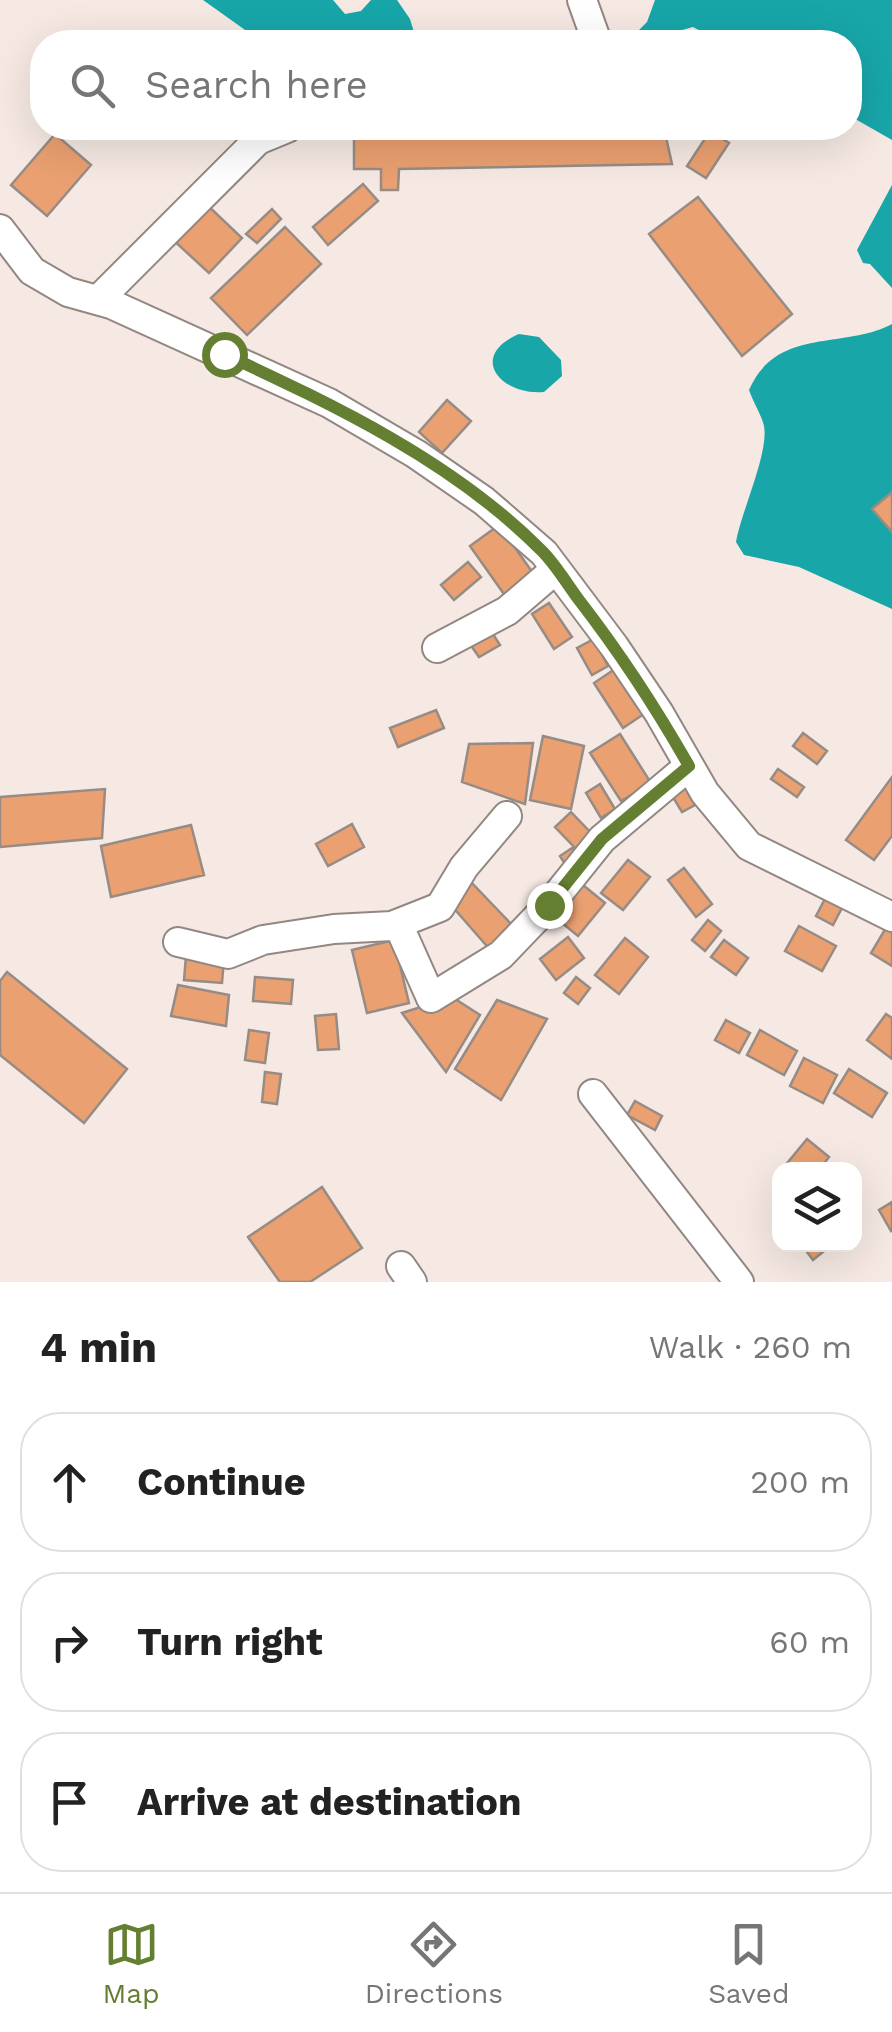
<!DOCTYPE html>
<html lang="en">
<head>
<meta charset="utf-8">
<style>
	body { margin:0; font-family:"Work Sans",sans-serif; background:#f2f2f2; color:#222 }
	.controls { position:absolute; right:30px; bottom:30px; display:grid; overflow:hidden; border-radius:20px; box-shadow:0 10px 40px #0002 }
	.controls button { width:90px; height:90px; display:grid; place-items:center; padding:0; border:0; border-bottom:2px solid #e0e0e0; background:#fff; color:#222; font:50px sans-serif }
	.stop { position:absolute; width:30px; height:30px; margin:-22px; border:8px solid #647e32; border-radius:50%; background:#fff }
	.stop.end { background:#647e32; border-color:#fff; box-shadow:0 2px 10px #0008 }
	.list { margin:0; padding:0; list-style:none }
	h2 { display:flex; justify-content:space-between; align-items:center; height:130px; margin:0; padding:0 40px; font-size:42px }
	h2 small { font-size:32px; font-weight:400; color:#767676 }
	.list li { display:grid; grid-template-columns:65px 1fr auto; gap:30px; align-items:center; box-sizing:border-box; height:140px; margin:0 20px 20px; padding:0 20px; border:2px solid #e0e0e0; border-radius:40px }
	.list b { display:block; font-size:38px; white-space:nowrap }
	.list em { font-size:32px; font-style:normal; color:#767676 }
	.icon { flex:none; width:55px; height:55px; fill:none; stroke:currentColor; stroke-width:2; stroke-linecap:round; stroke-linejoin:round }
	.map { position:relative; flex:none; width:892px; height:1282px; overflow:hidden }
	.search { position:absolute; background:#fff; box-shadow:0 10px 40px #0002; left:30px; right:30px; top:30px; height:110px; display:flex; align-items:center; gap:25px; box-sizing:border-box; padding:0 35px; border-radius:40px; color:#767676; font-size:38px }
	.sheet { height:610px; background:#fff }
	nav { display:flex; justify-content:space-around; align-items:center; box-sizing:border-box; height:140px; border-top:2px solid #e0e0e0; background:#fff; font-size:28px; color:#767676 }
	nav a { display:grid; justify-items:center; gap:5px }
	nav .on { color:#647e32 }
	.map>svg:first-child { display:block }
</style>
</head>
<body>
<div class="map">
<svg width="892" height="1282" viewBox="0 0 892 1282">
	<rect width="100%" height="100%" fill="#f6e9e3"/>
	<!-- water -->
	<path fill="#18a6a9" d="M203,0H333L345,14L361,11L371,0H397L410,19L417,42H262Z
		M655,0H892V140L850,116V42H721L693,27L675,32L669,42H627L647,22Z
		M892,185V288L870,264L863,263L857,250Z
		M892,324V609L799,567L744,555L736,542C741,512 769,453 764,426C762,416 753,402 749,390C777,326 844,350 892,324Z
		M519,334L539,337L561,360L562,376L544,392C501,396 467,356 519,334Z"/>
	<!-- building -->
	<path fill="#eaa070" stroke="#968c85" stroke-width="2.5" d="M354,128H664L672,164L399,169L398,190H381V169H354Z
		M710,131L729,143L706,178L687,166Z
		M55,134L91,165L47,216L11,185Z
		M363,184L378,201L328,245L313,227Z
		M698,197L792,314L742,356L649,234Z
		M204,202L242,238L209,273L171,238Z
		M272,209L281,219L257,243L246,234Z
		M285,227L321,264L247,335L211,298Z
		M447,400L471,421L442,453L419,432Z
		M892,492V532L872,509Z
		M499,525L535,576L506,597L470,546Z
		M468,562L481,577L454,600L441,585Z
		M549,603L572,637L554,649L532,614Z
		M491,631L500,645L479,657L470,644Z
		M594,639L608,666L592,675L577,648Z
		M615,669L644,714L623,728L594,683Z
		M436,710L444,728L398,747L390,728Z
		M803,733L827,751L817,764L793,746Z
		M620,734L651,783L621,801L590,753Z
		M543,736L584,746L571,809L530,800Z
		M533,743L525,804L462,782L469,744Z
		M778,769L804,787L797,797L771,779Z
		M892,777V836L874,860L846,840Z
		M600,784L615,809L601,818L586,793Z
		M684,786L695,805L682,812L671,794Z
		M105,789L102,838L0,847V797Z
		M571,812L593,835L578,851L555,827Z
		M352,824L364,847L328,866L316,844Z
		M191,825L204,875L111,897L101,846Z
		M572,848L579,859L567,867L560,856Z
		M628,860L650,877L623,910L601,893Z
		M684,868L712,904L696,917L668,880Z
		M470,881L515,928L492,952L451,905Z
		M583,885L605,903L578,936L556,918Z
		M827,895L844,904L833,925L816,916Z
		M708,920L721,931L705,951L692,940Z
		M799,926L836,946L822,971L785,951Z
		M887,926L892,930V966L871,953Z
		M568,937L584,958L556,980L540,959Z
		M625,938L648,957L619,994L595,975Z
		M394,940L409,1003L367,1013L352,950Z
		M724,940L748,958L736,975L711,957Z
		M186,956L224,958L222,983L184,980Z
		M7,972L127,1069L84,1123L0,1055V981Z
		M255,977L293,980L291,1004L253,1001Z
		M576,977L590,988L578,1004L564,993Z
		M178,985L229,995L226,1026L171,1016Z
		M452,997L480,1015L446,1072L402,1013Z
		M497,1000L547,1019L501,1100L455,1069Z
		M336,1014L339,1049L318,1050L315,1016Z
		M886,1014L892,1018V1059L867,1040Z
		M726,1020L750,1033L739,1053L715,1040Z
		M249,1030L269,1033L265,1063L245,1060Z
		M760,1030L797,1051L784,1075L747,1055Z
		M804,1058L837,1075L823,1103L790,1086Z
		M849,1069L887,1093L872,1117L834,1093Z
		M265,1072L281,1074L277,1104L262,1102Z
		M635,1101L662,1116L655,1130L627,1115Z
		M807,1139L829,1157L819,1170H787L784,1167Z
		M322,1187L362,1248L310,1282H280L248,1237Z
		M892,1202V1230L891,1231L879,1210Z
		M801,1244H828L829,1247L813,1260Z"/>
	<g fill="none" stroke-linecap="round" stroke-linejoin="round">
		<defs>
			<path id="minor" d="M582,0L597,42
				M0,229L32,271L68,292L111,304L329,403L416,454L484,501L544,553L614,646L659,713L705,793L749,846L892,917
				M98,300L258,140L287,128
				M437,648L507,611L556,569
				M398,924L431,998L501,955L549,905L602,839L689,766
				M178,942L228,954L263,940L334,929L392,926L440,907L464,867L507,816
				M593,1094L739,1282
				M401,1266L412,1282"/>
		</defs>
		<!-- minor casing -->
		<use href="#minor" stroke="#928782" stroke-width="32"/>
		<!-- minor -->
		<use href="#minor" stroke="#fff" stroke-width="28"/>
	</g>
	<g fill="none" stroke-linecap="round" stroke-linejoin="round">
		<!-- route -->
		<path stroke="#647e32" stroke-width="12" d="M224,354C336,406 454,462 542,551C556,565 567,584 579,600C620,653 656,708 689,766L602,839L549,905"/>
	</g>
</svg>
<div class="controls">
<button><svg class="icon" aria-label="layers" viewBox="0 0 24 24"><path d="M12 4l9 5-9 5-9-5zM3 14l9 5 9-5"/></svg></button>
</div>
<div class="stop" style="left:224px;top:354px"></div>
<div class="stop end" style="left:549px;top:905px"></div>
<div class="search"><svg class="icon" aria-label="search" viewBox="0 0 24 24"><circle cx="10" cy="10" r="6"/><path d="M15 15l6 6"/></svg>Search here</div>
</div>
<section class="sheet">
<h2>4 min<small>Walk · 260 m</small></h2>
<ul class="list">
<li><svg class="icon" aria-label="ahead" viewBox="0 0 24 24"><path d="M12 20V5M6 11l6-6 6 6"/></svg><div><b>Continue</b></div><em>200 m</em></li>
<li><svg class="icon" aria-label="right" viewBox="0 0 24 24"><path d="M7 20v-9h11M14 6l5 5-5 5"/></svg><div><b>Turn right</b></div><em>60 m</em></li>
<li><svg class="icon" aria-label="arrive" viewBox="0 0 24 24"><path d="M6 21V4h12l-3 4 3 4H6"/></svg><div><b>Arrive at destination</b></div></li>
</ul>
</section>
<nav>
<a class="on"><svg class="icon" aria-label="map" viewBox="0 0 24 24"><path d="M3 6l6-2 6 2 6-2v14l-6 2-6-2-6 2zM9 4v14M15 6v14"/></svg>Map</a>
<a><svg class="icon" aria-label="directions" viewBox="0 0 24 24"><path d="M12 3l9 9-9 9-9-9zM9 14v-3h6M13 9l2 2-2 2"/></svg>Directions</a>
<a><svg class="icon" aria-label="saved" viewBox="0 0 24 24"><path d="M7 4h10v16l-5-4-5 4z"/></svg>Saved</a>
</nav>
</body>
</html>
